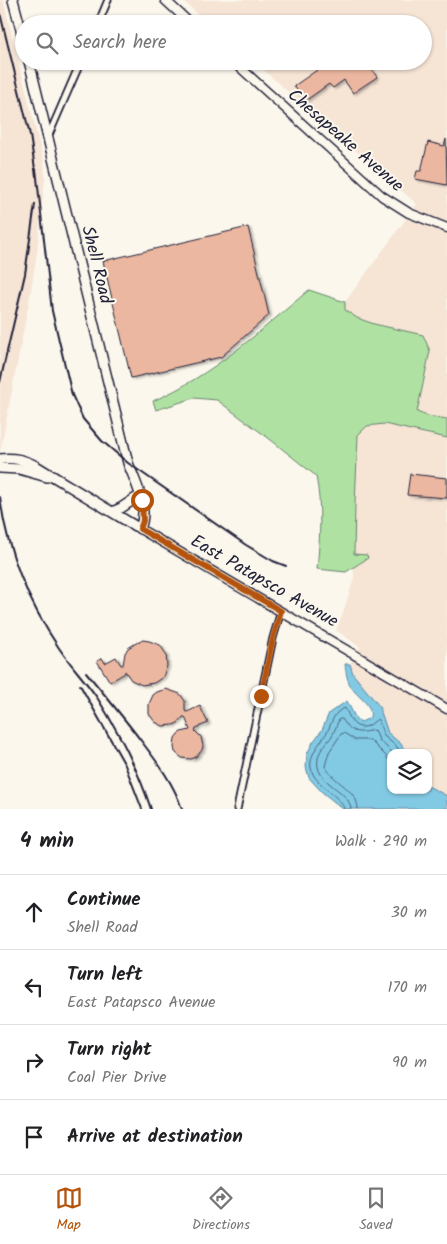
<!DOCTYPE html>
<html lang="en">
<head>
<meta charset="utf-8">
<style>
	body { margin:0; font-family:Kalam,sans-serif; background:#f2f2f2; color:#202124 }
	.controls { position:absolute; right:15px; bottom:15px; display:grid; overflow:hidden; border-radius:10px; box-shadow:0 1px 4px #0004 }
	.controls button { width:45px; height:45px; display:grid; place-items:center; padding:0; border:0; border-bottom:1px solid #e0e0e0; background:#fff; color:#202124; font:25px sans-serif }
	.stop { position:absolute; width:15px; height:15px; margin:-11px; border:4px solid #b45309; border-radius:50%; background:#fff }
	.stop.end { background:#b45309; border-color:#fff; box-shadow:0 1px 5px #0008 }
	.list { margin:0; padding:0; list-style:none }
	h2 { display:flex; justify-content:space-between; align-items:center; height:65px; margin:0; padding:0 20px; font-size:21px }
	h2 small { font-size:16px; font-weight:400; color:#757577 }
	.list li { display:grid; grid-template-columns:32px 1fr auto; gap:15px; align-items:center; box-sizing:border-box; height:75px; padding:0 20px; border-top:1px solid #e0e0e0 }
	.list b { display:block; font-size:19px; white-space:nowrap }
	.list p { margin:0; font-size:16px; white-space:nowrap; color:#757577 }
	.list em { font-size:16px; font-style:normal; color:#757577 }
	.icon { flex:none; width:28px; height:28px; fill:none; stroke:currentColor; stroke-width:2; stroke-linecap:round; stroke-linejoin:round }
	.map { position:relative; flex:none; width:447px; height:809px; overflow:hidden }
	.search { position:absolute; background:#fff; box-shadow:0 1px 4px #0004; left:15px; right:15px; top:15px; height:55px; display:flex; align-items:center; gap:12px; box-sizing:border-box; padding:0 18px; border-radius:28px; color:#757577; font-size:19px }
	.sheet { height:365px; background:#fff }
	nav { display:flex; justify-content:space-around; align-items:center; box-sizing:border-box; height:70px; border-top:1px solid #e0e0e0; background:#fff; font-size:14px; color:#757577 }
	nav a { display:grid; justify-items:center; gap:2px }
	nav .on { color:#b45309 }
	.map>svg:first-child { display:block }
</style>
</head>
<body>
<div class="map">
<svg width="447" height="809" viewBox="0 0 447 809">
	<defs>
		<filter id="shadow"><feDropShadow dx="2.5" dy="1.5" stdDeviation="1" flood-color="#0004"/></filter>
	</defs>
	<rect width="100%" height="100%" fill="#fbf7ec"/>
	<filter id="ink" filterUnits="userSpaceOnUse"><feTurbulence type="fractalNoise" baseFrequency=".02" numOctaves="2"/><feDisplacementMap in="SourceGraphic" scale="10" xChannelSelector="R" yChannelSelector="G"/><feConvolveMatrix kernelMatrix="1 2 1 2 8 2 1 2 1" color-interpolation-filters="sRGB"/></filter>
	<g filter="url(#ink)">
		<!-- built -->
		<path fill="#f6e4d5" d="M0,0H3L44,162L45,177L37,252L30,296L0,453Z
			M182,0H447V796L428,786V753H406L401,744L388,733L379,706L352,674L350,664L360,647L336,630L343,613L354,578V555L345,302L417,204L253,61H423V24H209Z"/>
		<!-- green -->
		<path fill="#afe2a2" stroke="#68826e" d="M309,290L345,302V310L357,318L374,324L423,335L430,351L417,412L427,416L447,419V438L384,424L367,426L358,435L355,504L354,554L367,555L368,558L346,572L317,569C320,538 322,507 316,476L271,440L217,400L194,398L156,410L153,401C213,375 260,331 309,290Z"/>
		<!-- water -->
		<path fill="#82c9e3" stroke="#5c86a0" d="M345,664H350L353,674L379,706L388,733L401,744L406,753H391V790H428V786L447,796V809H343L322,792L309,778L306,767L307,754L313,742L322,730L329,713L347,701L356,719L361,722L370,718C373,704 359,699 352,688C347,681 346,673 345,664Z"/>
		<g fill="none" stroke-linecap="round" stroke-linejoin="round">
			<!-- shore -->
			<path stroke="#48657e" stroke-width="1" d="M344,809C343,799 319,786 313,774C305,757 320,745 327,732C333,721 333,712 345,708C350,717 353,731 368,726C372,724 374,721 378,719L384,736L397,747L400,753
				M351,809C350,789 313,784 318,758C320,748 328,743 333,734C335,730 337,724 339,719H342C353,735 358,733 375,730L379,740L393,753
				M358,809C358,789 333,783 325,766L329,752L341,734L344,733L355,740H370L386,756L391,764"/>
		</g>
		<!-- building -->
		<path fill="#ecb7a0" stroke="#22223b" filter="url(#shadow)" d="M330,61H366L377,77L353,93L344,80L333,88L329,84L305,101L294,86Z
			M446,139L447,185L415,179L417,171H421L428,142L444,146Z
			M248,227L269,315L221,357L131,378L103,261Z
			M410,474L447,478V498L407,495Z
			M143,640L149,641L160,645L166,654L167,666L163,677L154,683L142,685L131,680L125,671V673L110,682L97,661L102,658L105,663L116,657L121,665H123L125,653L128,648L138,642Z
			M166,689L180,694L185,701V711L187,712L200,706L208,723L196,728L195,731L201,737L203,746L202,750L196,757L191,759L182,758L175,752L174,747L175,738L178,734L181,732L190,730L185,717H183L178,723L173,725L163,726L155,722L149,714V704L153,695L157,692Z"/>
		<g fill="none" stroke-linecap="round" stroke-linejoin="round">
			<defs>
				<path id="minor" d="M98,24L108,0
					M48,137L81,61
					M237,809L273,638L281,611"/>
				<path id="tertiary" d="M165,0L191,24
					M233,61L382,196L409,213L447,228
					M135,526L447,709"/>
				<path id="secondary" d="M13,0L24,41
					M29,61L128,463C136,484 149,506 140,529
					M0,459C14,457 24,460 36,466L135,526
					M0,468L19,469L47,477
					M112,512L121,508L136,498"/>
			</defs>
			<!-- minor casing -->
			<use href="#minor" stroke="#22223b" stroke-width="9"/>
			<!-- tertiary casing -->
			<use href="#tertiary" stroke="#22223b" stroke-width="11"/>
			<!-- secondary casing -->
			<use href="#secondary" stroke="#22223b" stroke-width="12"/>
			<!-- minor -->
			<use href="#minor" stroke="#fbf7ec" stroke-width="5.5"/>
			<!-- tertiary -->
			<use href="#tertiary" stroke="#fbf7ec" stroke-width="8"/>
			<!-- secondary -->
			<use href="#secondary" stroke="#fbf7ec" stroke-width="9"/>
			<!-- rail -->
			<path stroke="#22223b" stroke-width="2" d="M0,13L30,135L36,176
				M36,169L52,311L72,395L83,419L102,441L128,463L246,545L273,561L286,566
				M0,382L25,274L35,204
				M0,497C7,552 28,602 59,648C71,666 86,681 98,699C120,734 138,770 151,809
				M86,672C105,695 124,718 142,742C158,763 174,784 182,809
				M80,685L125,765L142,809"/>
		</g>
	</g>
	<g fill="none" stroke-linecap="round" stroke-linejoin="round" filter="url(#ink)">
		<!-- route -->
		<path stroke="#b45309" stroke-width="6" d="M142,500L143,521L140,529L281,611L273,638L261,696"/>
	</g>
	<g text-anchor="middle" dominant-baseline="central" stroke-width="4" stroke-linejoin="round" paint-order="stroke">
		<!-- street labels -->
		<g font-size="18" fill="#22223b" stroke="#fbf7ec">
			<text transform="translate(345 141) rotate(41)">Chesapeake Avenue</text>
			<text transform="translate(96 265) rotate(76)">Shell Road</text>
			<text transform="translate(264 582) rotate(30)">East Patapsco Avenue</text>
		</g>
	</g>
</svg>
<div class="controls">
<button><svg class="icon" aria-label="layers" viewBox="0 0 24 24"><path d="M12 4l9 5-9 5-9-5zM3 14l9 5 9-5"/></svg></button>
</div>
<div class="stop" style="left:142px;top:500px"></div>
<div class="stop end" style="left:261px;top:696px"></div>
<div class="search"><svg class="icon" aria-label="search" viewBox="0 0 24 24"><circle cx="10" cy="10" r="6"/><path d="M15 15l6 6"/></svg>Search here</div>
</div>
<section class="sheet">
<h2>4 min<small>Walk · 290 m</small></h2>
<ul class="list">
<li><svg class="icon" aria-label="ahead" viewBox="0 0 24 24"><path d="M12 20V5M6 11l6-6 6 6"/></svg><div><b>Continue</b><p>Shell Road</p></div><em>30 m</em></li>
<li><svg class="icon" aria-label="left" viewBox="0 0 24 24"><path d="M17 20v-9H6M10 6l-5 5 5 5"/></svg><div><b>Turn left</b><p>East Patapsco Avenue</p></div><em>170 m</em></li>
<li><svg class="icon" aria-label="right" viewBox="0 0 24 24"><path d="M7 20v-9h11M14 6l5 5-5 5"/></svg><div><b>Turn right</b><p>Coal Pier Drive</p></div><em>90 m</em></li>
<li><svg class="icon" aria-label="arrive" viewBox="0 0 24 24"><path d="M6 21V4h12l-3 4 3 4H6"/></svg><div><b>Arrive at destination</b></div></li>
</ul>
</section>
<nav>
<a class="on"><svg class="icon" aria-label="map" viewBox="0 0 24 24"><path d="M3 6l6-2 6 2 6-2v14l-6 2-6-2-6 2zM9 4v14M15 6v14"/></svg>Map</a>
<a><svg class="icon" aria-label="directions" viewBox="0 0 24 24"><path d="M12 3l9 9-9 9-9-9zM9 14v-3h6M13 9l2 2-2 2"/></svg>Directions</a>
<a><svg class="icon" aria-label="saved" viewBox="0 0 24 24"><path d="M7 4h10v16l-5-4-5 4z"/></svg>Saved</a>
</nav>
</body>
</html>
